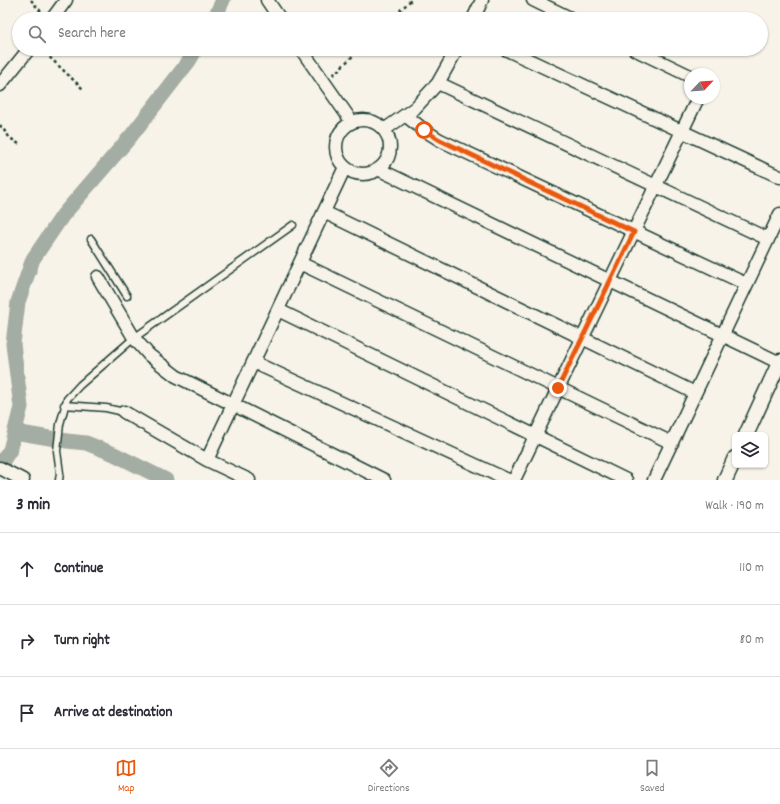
<!DOCTYPE html>
<html lang="en">
<head>
<meta charset="utf-8">
<style>
	body { margin:0; font-family:Dekko,sans-serif; background:#f2f2f3; color:#2b2b33 }
	.controls { position:absolute; right:12px; bottom:12px; display:grid; overflow:hidden; border-radius:6px; box-shadow:0 1px 3px #0004 }
	.controls button { width:36px; height:36px; display:grid; place-items:center; padding:0; border:0; border-bottom:1px solid #e1e1e2; background:#fff; color:#2b2b33; font:20px sans-serif }
	.compass { position:absolute; left:684px; top:68px; width:36px; height:36px; border-radius:50%; background:#fff; box-shadow:0 1px 3px #0004; rotate:65deg }
	.stop { position:absolute; width:12px; height:12px; margin:-9px; border:3px solid #ea580c; border-radius:50%; background:#fff }
	.stop.end { background:#ea580c; border-color:#fff; box-shadow:0 1px 4px #0008 }
	.list { margin:0; padding:0; list-style:none }
	h2 { display:flex; justify-content:space-between; align-items:center; height:52px; margin:0; padding:0 16px; font-size:17px }
	h2 small { font-size:13px; font-weight:400; color:#7c7c81 }
	.list li { display:grid; grid-template-columns:26px 1fr auto; gap:12px; align-items:center; box-sizing:border-box; height:72px; padding:0 16px; border-top:1px solid #e1e1e2 }
	.list b { display:block; font-size:15px; white-space:nowrap }
	.list em { font-size:13px; font-style:normal; color:#7c7c81 }
	.icon { flex:none; width:22px; height:22px; fill:none; stroke:currentColor; stroke-width:2; stroke-linecap:round; stroke-linejoin:round }
	.map { position:relative; flex:none; width:780px; height:480px; overflow:hidden }
	.search { position:absolute; background:#fff; box-shadow:0 1px 3px #0004; left:12px; right:12px; top:12px; height:44px; display:flex; align-items:center; gap:10px; box-sizing:border-box; padding:0 14px; border-radius:22px; color:#7c7c81; font-size:15px }
	.sheet { height:268px; background:#fff }
	nav { display:flex; justify-content:space-around; align-items:center; box-sizing:border-box; height:56px; border-top:1px solid #e1e1e2; background:#fff; font-size:11px; color:#7c7c81 }
	nav a { display:grid; justify-items:center; gap:2px }
	nav .on { color:#ea580c }
	.map>svg:first-child { display:block }
</style>
</head>
<body>
<div class="map">
<svg width="780" height="480" viewBox="0 0 780 480">
	<rect width="100%" height="100%" fill="#f7f3e8"/>
	<filter id="ink" filterUnits="userSpaceOnUse"><feTurbulence type="fractalNoise" baseFrequency=".025" numOctaves="2"/><feDisplacementMap in="SourceGraphic" scale="8" xChannelSelector="R" yChannelSelector="G"/><feConvolveMatrix kernelMatrix="1 2 1 2 8 2 1 2 1" color-interpolation-filters="sRGB"/></filter>
	<g filter="url(#ink)">
		<g fill="none" stroke-linecap="round" stroke-linejoin="round">
			<!-- canal -->
			<path stroke="#a4ada3" stroke-width="15" d="M214,19L223,0
				M15,432L67,441L86,443L114,454L166,480
				M0,465L10,450L21,407L13,344L18,302L33,259L63,215L131,136L189,61L196,49"/>
			<defs>
				<path id="service" d="M91,239L127,296
					M64,405L106,408L124,412
					M59,480L60,473L57,451L60,424L67,399L80,385L134,338L293,225"/>
				<path id="minor" d="M267,0L280,19
					M533,0L572,19
					M52,19L66,0
					M473,19L482,0
					M301,49L352,122
					M505,49L780,177
					M634,49L690,76
					M438,83L768,239
					M0,85L29,49
					M405,115L424,130L440,140L746,284
					M336 147a27 27 0 1 1 54 0a27 27 0 1 1-54 0Z
					M384,130L415,108L438,83L457,49
					M378,169L780,363
					M324,212L695,393
					M300,263L672,443
					M98,277L134,338L149,355L176,376L384,480
					M278,310L626,480
					M253,362L508,480
					M124,412L207,460L249,480
					M207,460L345,167
					M0,468L23,480
					M514,480L698,98
					M654,480L780,214"/>
				<path id="tertiary" d="M746,435L780,361
					M725,480L735,458"/>
			</defs>
			<!-- service casing -->
			<use href="#service" stroke="#1f3d34" stroke-width="9"/>
			<!-- minor casing -->
			<use href="#minor" stroke="#1f3d34" stroke-width="15"/>
			<!-- tertiary casing -->
			<use href="#tertiary" stroke="#1f3d34" stroke-width="17"/>
			<!-- path -->
			<path stroke="#1f3d34" stroke-width="2.5" stroke-dasharray="3 3" stroke-linecap="butt" d="M31,0L42,13
				M391,19L411,0
				M41,49L84,90
				M333,75L360,49
				M0,125L10,138L19,144"/>
			<!-- service -->
			<use href="#service" stroke="#f7f3e8" stroke-width="6"/>
			<!-- minor -->
			<use href="#minor" stroke="#f7f3e8" stroke-width="12"/>
			<!-- tertiary -->
			<use href="#tertiary" stroke="#f7f3e8" stroke-width="14"/>
		</g>
	</g>
	<g fill="none" stroke-linecap="round" stroke-linejoin="round" filter="url(#ink)">
		<!-- route -->
		<path stroke="#ea580c" stroke-width="5" d="M424,130L440,140L634,232L558,388"/>
	</g>
</svg>
<div class="controls">
<button><svg class="icon" aria-label="layers" viewBox="0 0 24 24"><path d="M12 4l9 5-9 5-9-5zM3 14l9 5 9-5"/></svg></button>
</div>
<svg class="compass" viewBox="-18 -18 36 36"><path d="M0-13l5 13h-10z" fill="#e53935"/><path d="M0 13l5-13h-10z" fill="#7c7c81"/></svg>
<div class="stop" style="left:424px;top:130px"></div>
<div class="stop end" style="left:558px;top:388px"></div>
<div class="search"><svg class="icon" aria-label="search" viewBox="0 0 24 24"><circle cx="10" cy="10" r="6"/><path d="M15 15l6 6"/></svg>Search here</div>
</div>
<section class="sheet">
<h2>3 min<small>Walk · 190 m</small></h2>
<ul class="list">
<li><svg class="icon" aria-label="ahead" viewBox="0 0 24 24"><path d="M12 20V5M6 11l6-6 6 6"/></svg><div><b>Continue</b></div><em>110 m</em></li>
<li><svg class="icon" aria-label="right" viewBox="0 0 24 24"><path d="M7 20v-9h11M14 6l5 5-5 5"/></svg><div><b>Turn right</b></div><em>80 m</em></li>
<li><svg class="icon" aria-label="arrive" viewBox="0 0 24 24"><path d="M6 21V4h12l-3 4 3 4H6"/></svg><div><b>Arrive at destination</b></div></li>
</ul>
</section>
<nav>
<a class="on"><svg class="icon" aria-label="map" viewBox="0 0 24 24"><path d="M3 6l6-2 6 2 6-2v14l-6 2-6-2-6 2zM9 4v14M15 6v14"/></svg>Map</a>
<a><svg class="icon" aria-label="directions" viewBox="0 0 24 24"><path d="M12 3l9 9-9 9-9-9zM9 14v-3h6M13 9l2 2-2 2"/></svg>Directions</a>
<a><svg class="icon" aria-label="saved" viewBox="0 0 24 24"><path d="M7 4h10v16l-5-4-5 4z"/></svg>Saved</a>
</nav>
</body>
</html>
